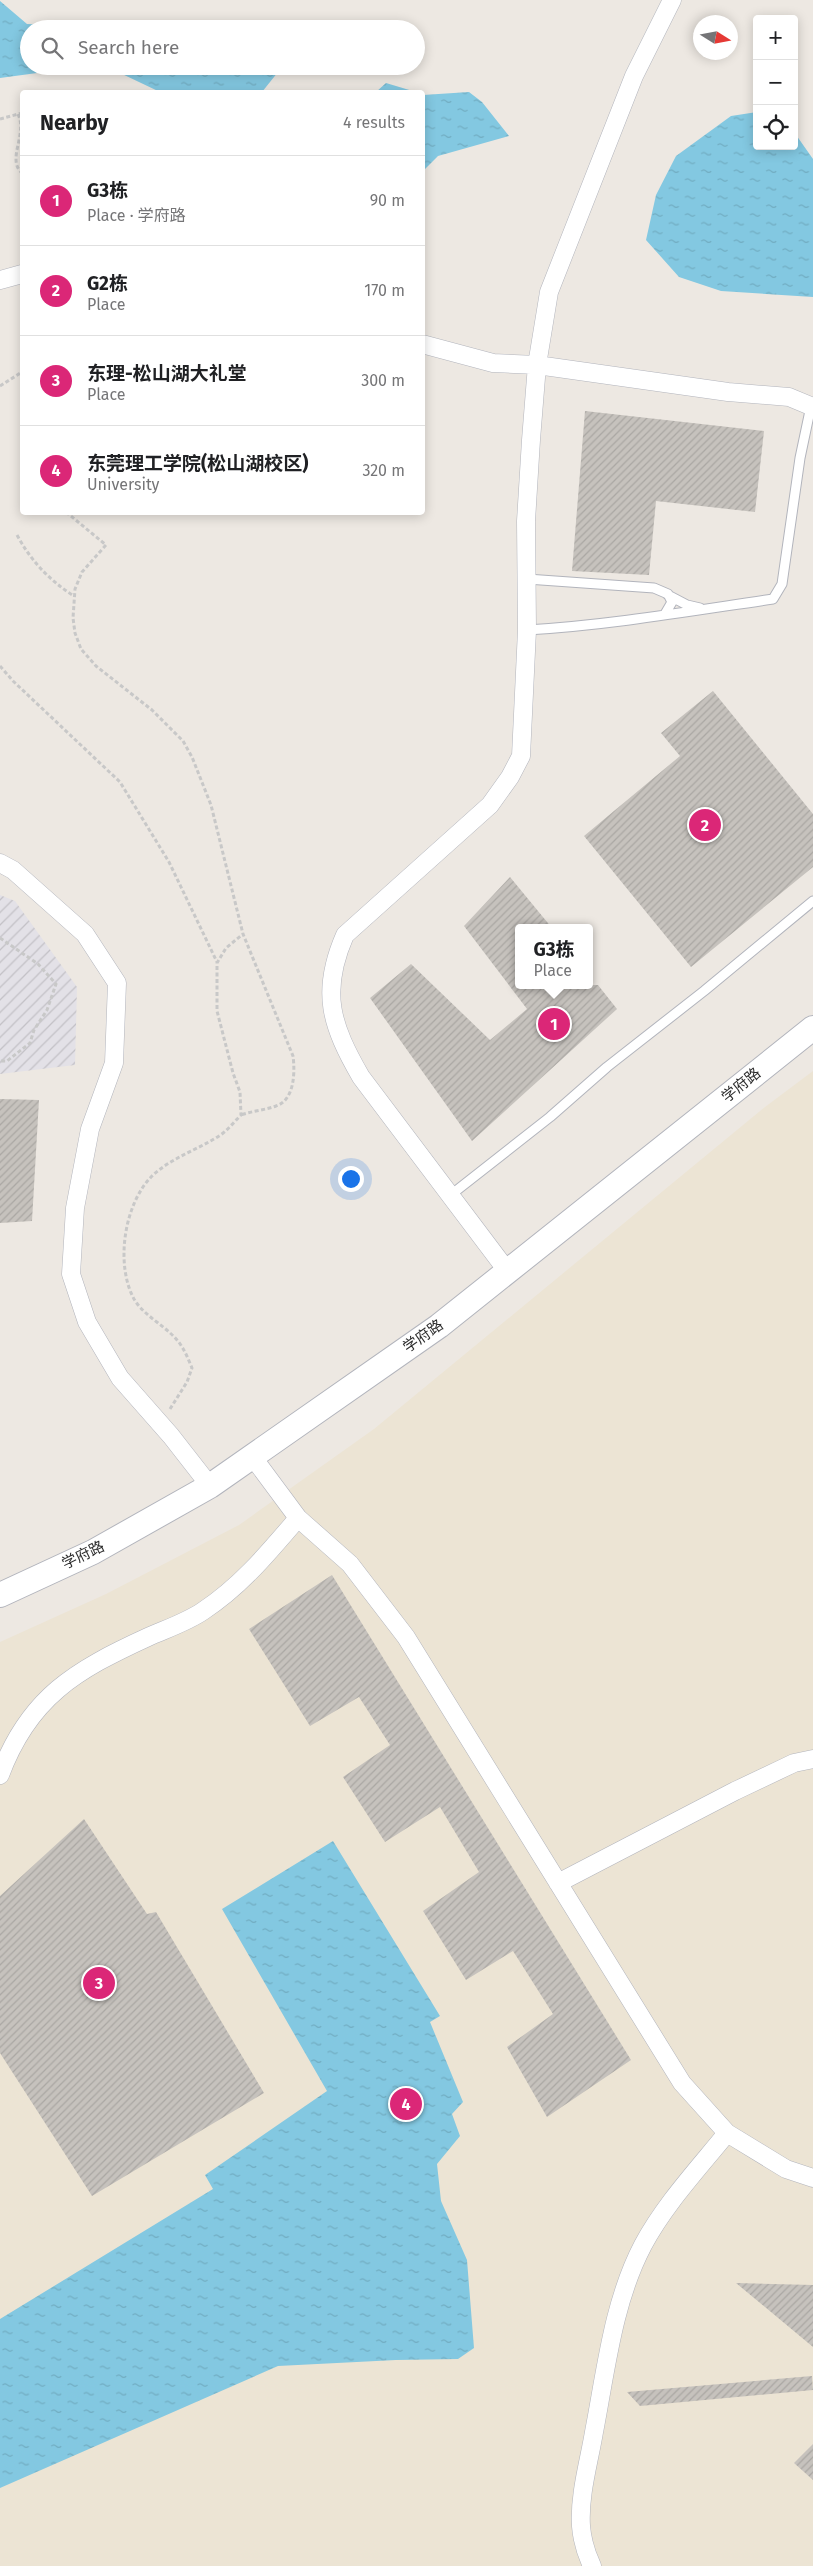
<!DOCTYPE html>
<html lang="en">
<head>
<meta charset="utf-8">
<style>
	body { margin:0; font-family:"Fira Sans","Noto Sans SC",sans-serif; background:#f2f2f2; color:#202124 }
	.controls { position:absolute; right:15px; top:15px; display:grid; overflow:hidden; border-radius:5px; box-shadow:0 2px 12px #0003 }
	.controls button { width:45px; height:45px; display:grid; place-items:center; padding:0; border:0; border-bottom:1px solid #e0e0e0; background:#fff; color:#202124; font:25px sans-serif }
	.compass { position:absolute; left:693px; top:15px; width:45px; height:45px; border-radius:50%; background:#fff; box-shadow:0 2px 12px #0003; rotate:101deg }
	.you { position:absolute; left:350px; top:1178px; width:18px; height:18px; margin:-12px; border:4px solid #fff; border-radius:50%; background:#1a73e8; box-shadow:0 0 0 8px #1a73e833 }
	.badge { display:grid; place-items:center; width:32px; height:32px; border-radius:50%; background:#db2777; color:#fff; font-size:16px; font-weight:700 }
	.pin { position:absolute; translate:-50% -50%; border:2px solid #fff; box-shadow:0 1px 5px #0006 }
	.popup { position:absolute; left:515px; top:924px; width:78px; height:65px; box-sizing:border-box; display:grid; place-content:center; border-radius:5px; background:#fff; filter:drop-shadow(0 1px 4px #0005); font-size:16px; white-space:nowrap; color:#757577 }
	.popup b { font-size:19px; color:#202124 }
	.popup::after { content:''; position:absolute; left:50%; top:100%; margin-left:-10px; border:10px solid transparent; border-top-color:#fff }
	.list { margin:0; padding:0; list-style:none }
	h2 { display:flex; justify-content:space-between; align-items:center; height:65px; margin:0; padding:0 20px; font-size:21px }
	h2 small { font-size:16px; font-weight:400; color:#757577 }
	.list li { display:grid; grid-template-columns:32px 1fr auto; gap:15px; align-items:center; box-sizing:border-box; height:90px; padding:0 20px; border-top:1px solid #e0e0e0 }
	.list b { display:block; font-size:19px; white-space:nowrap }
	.list p { margin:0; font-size:16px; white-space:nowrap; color:#757577 }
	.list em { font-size:16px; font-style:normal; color:#757577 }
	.icon { flex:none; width:28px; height:28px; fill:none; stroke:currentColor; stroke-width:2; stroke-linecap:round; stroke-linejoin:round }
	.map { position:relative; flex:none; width:813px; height:2566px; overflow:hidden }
	.search { position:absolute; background:#fff; box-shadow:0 2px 12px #0003; left:20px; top:20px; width:405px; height:55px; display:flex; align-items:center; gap:12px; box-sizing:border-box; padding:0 18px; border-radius:28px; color:#757577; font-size:19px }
	.panel { position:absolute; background:#fff; box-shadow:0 2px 12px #0003; left:20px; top:90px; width:405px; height:425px; border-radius:5px }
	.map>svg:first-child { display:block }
</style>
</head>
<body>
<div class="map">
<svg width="813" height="2566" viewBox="0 0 813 2566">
	<defs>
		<pattern id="industrial-furrows" width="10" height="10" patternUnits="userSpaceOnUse" patternTransform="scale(1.25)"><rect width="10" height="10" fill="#e3e1e7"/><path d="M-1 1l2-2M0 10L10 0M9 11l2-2" fill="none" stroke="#c3c1c6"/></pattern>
		<pattern id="water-ripples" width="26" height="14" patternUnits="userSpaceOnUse" patternTransform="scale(1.25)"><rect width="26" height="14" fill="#83c8e1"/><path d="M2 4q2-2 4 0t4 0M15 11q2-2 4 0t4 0" fill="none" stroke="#71acc1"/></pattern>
		<pattern id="building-hatch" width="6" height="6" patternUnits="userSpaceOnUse" patternTransform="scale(1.25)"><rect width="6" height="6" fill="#c6c2bd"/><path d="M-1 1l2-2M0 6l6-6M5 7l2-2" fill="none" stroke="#aaa7a3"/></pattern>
	</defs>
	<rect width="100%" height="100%" fill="#ede8e2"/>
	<!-- industrial -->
	<path fill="url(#industrial-furrows)" d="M0,895L15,901L77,987L75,1065L0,1074Z"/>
	<!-- education -->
	<path fill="#ece4d4" d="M813,1071V2566H0V1642L106,1594L239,1525L374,1429L765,1107Z"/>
	<!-- water -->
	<path fill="url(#water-ripples)" d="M0,1L27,24L167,29H29V66H275L278,72L262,92H160L120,73L52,71L0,78Z
		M386,83L416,92H376Z
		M469,92L482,102L509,136L438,156L423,171V95Z
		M757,112V146H794V132L813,159V297L721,291L679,277L646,240L656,195L676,156L731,116Z
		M333,1841L440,2016L430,2022L463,2102L452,2114L460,2136L437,2164L441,2201L467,2260L474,2348L458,2359L396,2360L278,2366L0,2488V2319L213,2189L205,2175L327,2091L222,1909Z"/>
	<!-- building -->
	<path fill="url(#building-hatch)" d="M585,411L764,431L755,512L656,501L649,575L572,571Z
		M713,691L813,814V867L691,967L584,836L680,756L661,733Z
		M510,877L552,928H519V985H598L617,1009L472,1141L370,998L411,964L490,1040L527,1009L464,926Z
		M0,1099L39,1100L32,1221L0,1223Z
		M332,1575L631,2060L547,2117L507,2047L553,2014L513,1951L466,1980L423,1911L479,1872L440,1807L385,1842L343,1777L390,1745L359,1697L310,1726L249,1629Z
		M84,1819L147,1914L156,1912L264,2093L92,2196L0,2053V1896Z
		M736,2283L813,2285V2347Z
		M812,2376L813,2390L640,2406L627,2392Z
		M813,2444V2480L794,2463Z"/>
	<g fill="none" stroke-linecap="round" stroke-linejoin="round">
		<defs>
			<path id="lane" d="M527,579L654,588L668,594L672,602L665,614
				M668,595L687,605L700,608
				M527,630C610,625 691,611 773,599L782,584L800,458L811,406
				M452,1194L550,1117L607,1067L704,991L813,901"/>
			<path id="street" d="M0,280L22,274
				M422,344L493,363L537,365L728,392L789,397L813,407
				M0,863L13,870L85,934L117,983L114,1063L90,1129L75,1208L71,1274L87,1322L120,1378L171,1436L210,1486
				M508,1272L361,1077C331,1025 320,992 345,935L490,805L510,777L521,756L527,630L526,521L531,440L537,365L549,292L634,76L672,0
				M252,1456L298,1518L350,1564L406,1637L682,2083L727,2133L786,2169L813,2178
				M0,1775C29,1697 76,1670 148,1637C166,1629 187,1622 203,1611C241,1586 268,1553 298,1518
				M558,1883L735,1791L794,1763L813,1759
				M592,2566C586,2553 582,2540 581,2526C579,2495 589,2462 594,2432C606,2370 613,2302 643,2245C665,2204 698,2169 727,2133"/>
			<path id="secondary" d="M0,1595L93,1552L210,1486L439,1326L813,1028"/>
		</defs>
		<!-- lane casing -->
		<use href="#lane" stroke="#b2b4bc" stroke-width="11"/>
		<!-- street casing -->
		<use href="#street" stroke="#b2b4bc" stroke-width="19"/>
		<!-- secondary casing -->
		<use href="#secondary" stroke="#b2b4bc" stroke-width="26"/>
		<!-- path -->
		<path stroke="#c8c8c8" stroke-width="3" stroke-dasharray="4 2.5" stroke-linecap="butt" d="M18,114C28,135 6,159 22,173
			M0,119L22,113
			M0,386L22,372
			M66,512L106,545L82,572L75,589L73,618L75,633L81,649L96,666L152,710L183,741L192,757L211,805L243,934L293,1056C295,1071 295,1100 276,1106C265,1110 252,1111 241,1115
			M17,535C31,561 49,580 74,596
			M0,666L13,681L120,782L169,862L217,962
			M0,938L38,964L56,984L47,1010L34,1030L30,1043L7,1061H0
			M170,1409L187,1382L192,1368C189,1361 186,1353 182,1347C171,1328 145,1318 134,1299C115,1264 124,1203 153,1175C173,1157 197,1150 219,1136C227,1131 234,1122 241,1115L240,1092L233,1073L217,1011V963L226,948L243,934"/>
		<!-- lane -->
		<use href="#lane" stroke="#fff" stroke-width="9"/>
		<!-- street -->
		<use href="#street" stroke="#fff" stroke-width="18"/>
		<!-- secondary -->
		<use href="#secondary" stroke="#fff" stroke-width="24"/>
	</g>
	<g text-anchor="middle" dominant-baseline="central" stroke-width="4" stroke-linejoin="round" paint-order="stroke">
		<!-- street labels -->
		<g font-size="15" fill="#2d2d2d" stroke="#fff">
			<text transform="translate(741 1085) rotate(-39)">学府路</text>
			<text transform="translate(423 1336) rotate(-35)">学府路</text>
			<text transform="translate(83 1555) rotate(-26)">学府路</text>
		</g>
	</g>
</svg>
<div class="controls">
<button>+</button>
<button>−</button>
<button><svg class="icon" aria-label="locate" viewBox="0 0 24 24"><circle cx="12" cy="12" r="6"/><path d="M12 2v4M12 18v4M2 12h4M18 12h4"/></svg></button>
</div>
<svg class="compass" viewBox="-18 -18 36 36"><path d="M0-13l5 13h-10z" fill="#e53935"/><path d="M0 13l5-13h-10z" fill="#757577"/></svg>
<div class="you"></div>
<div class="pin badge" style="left:554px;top:1024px">1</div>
<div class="popup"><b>G3栋</b>Place</div>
<div class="pin badge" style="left:705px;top:825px">2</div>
<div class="pin badge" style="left:99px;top:1983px">3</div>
<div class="pin badge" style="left:406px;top:2104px">4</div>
<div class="search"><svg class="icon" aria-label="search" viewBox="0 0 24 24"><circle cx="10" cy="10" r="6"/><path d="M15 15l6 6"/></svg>Search here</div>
<section class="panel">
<h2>Nearby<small>4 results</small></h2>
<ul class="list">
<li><span class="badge">1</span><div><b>G3栋</b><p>Place · 学府路</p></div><em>90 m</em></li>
<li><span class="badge">2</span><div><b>G2栋</b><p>Place</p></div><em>170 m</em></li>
<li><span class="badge">3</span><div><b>东理-松山湖大礼堂</b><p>Place</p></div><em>300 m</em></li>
<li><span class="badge">4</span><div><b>东莞理工学院(松山湖校区)</b><p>University</p></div><em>320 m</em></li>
</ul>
</section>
</div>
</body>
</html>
